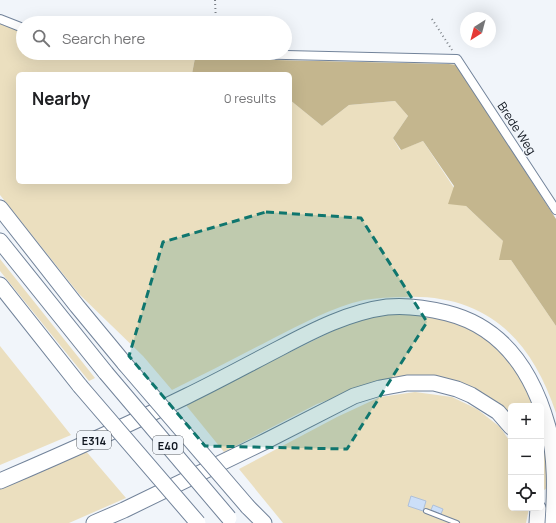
<!DOCTYPE html>
<html lang="en">
<head>
<meta charset="utf-8">
<style>
	body { margin:0; font-family:Manrope,sans-serif; background:#f6f6f6; color:#202124 }
	.controls { position:absolute; right:12px; bottom:12px; display:grid; overflow:hidden; border-radius:6px; box-shadow:0 4px 16px #0002 }
	.controls button { width:36px; height:36px; display:grid; place-items:center; padding:0; border:0; border-bottom:1px solid #e0e0e0; background:#fff; color:#202124; font:20px sans-serif }
	.compass { position:absolute; left:460px; top:12px; width:36px; height:36px; border-radius:50%; background:#fff; box-shadow:0 4px 16px #0002; rotate:216deg }
	.list { margin:0; padding:0; list-style:none }
	h2 { display:flex; justify-content:space-between; align-items:center; height:52px; margin:0; padding:0 16px; font-size:17px }
	h2 small { font-size:13px; font-weight:400; color:#757577 }
	.icon { flex:none; width:22px; height:22px; fill:none; stroke:currentColor; stroke-width:2; stroke-linecap:round; stroke-linejoin:round }
	.map { position:relative; flex:none; width:556px; height:523px; overflow:hidden }
	.search { position:absolute; background:#fff; box-shadow:0 4px 16px #0002; left:16px; top:16px; width:276px; height:44px; display:flex; align-items:center; gap:10px; box-sizing:border-box; padding:0 14px; border-radius:22px; color:#757577; font-size:15px }
	.panel { position:absolute; background:#fff; box-shadow:0 4px 16px #0002; left:16px; top:72px; width:276px; height:112px; border-radius:6px }
	.map>svg:first-child { display:block }
</style>
</head>
<body>
<div class="map">
<svg width="556" height="523" viewBox="0 0 556 523">
	<rect width="100%" height="100%" fill="#f1f5fa"/>
	<!-- green -->
	<path fill="#ebdfbf" d="M0,23L23,33V53H158L195,58L192,74H18V182H290V100L322,126L349,105L395,101L408,116L393,138L400,150L423,141L466,206L503,241L511,260L556,326V413C531,338 486,294 404,297C391,297 377,298 364,300C332,307 302,324 272,339C239,356 206,373 172,390L143,356L79,294L0,195Z
		M0,259L95,378L89,381L0,271Z
		M388,313L429,314L455,321L489,340L515,368L527,387L534,406H511V416L461,384L364,387L317,404L224,452L185,404L351,322Z
		M0,346L71,435L0,465Z
		M415,392L452,397L477,409L500,427L511,443V508H529L526,523H283L239,469L337,417L380,397Z
		M541,431L546,451L549,486L543,491L541,481Z
		M85,450L126,498L69,523H0V487Z"/>
	<!-- forest -->
	<path fill="#c4b68e" d="M195,58L449,64L458,65L470,86L556,219V326L511,260H499L503,241L466,206L448,204L454,186L423,141L401,150L393,138L408,116L395,101L349,105L322,126L290,100V74H192Z"/>
	<!-- building -->
	<path fill="#ccdff8" stroke="#aec0d9" d="M411,496L426,501L423,511L408,506Z
		M433,505L443,509L441,514L431,510Z"/>
	<g fill="none" stroke-linecap="round" stroke-linejoin="round">
		<defs>
			<path id="lane" d="M426,511L457,523"/>
			<path id="street" d="M0,19L23,28
				M203,53L457,59L556,210"/>
			<path id="highway" d="M0,208L77,306L125,364
				M0,241L106,373
				M0,285L80,386
				M0,481C63,454 126,426 187,396C218,381 249,364 280,348C314,330 349,312 387,307C407,305 427,308 447,313C503,327 533,373 548,427C556,458 555,491 553,523
				M248,507L264,523
				M94,523L124,510L266,441L354,396L380,388L407,383H434L457,389L471,395L498,412L511,427
				M537,523L538,508"/>
		</defs>
		<!-- lane casing -->
		<use href="#lane" stroke="#72839a" stroke-width="6"/>
		<!-- street casing -->
		<use href="#street" stroke="#72839a" stroke-width="10"/>
		<!-- highway casing -->
		<use href="#highway" stroke="#72839a" stroke-width="17"/>
		<!-- path -->
		<path stroke="#7b8087" stroke-width="2" stroke-dasharray="1 3" stroke-linecap="butt" d="M215,0L216,23
			M432,19L452,50"/>
		<!-- lane -->
		<use href="#lane" stroke="#fff" stroke-width="4"/>
		<!-- street -->
		<use href="#street" stroke="#fff" stroke-width="8"/>
		<!-- highway -->
		<use href="#highway" stroke="#fff" stroke-width="15"/>
		<defs>
			<path id="highway-bridge" d="M125,364L248,507
				M106,373L229,518
				M80,386L198,523"/>
		</defs>
		<!-- highway-bridge casing -->
		<use href="#highway-bridge" stroke="#72839a" stroke-width="17" stroke-linecap="butt"/>
		<!-- highway-bridge -->
		<use href="#highway-bridge" stroke="#fff" stroke-width="15"/>
	</g>
	<!-- marked area -->
	<path fill="#0f766e" fill-opacity="0.2" stroke="#0f766e" stroke-width="3" stroke-dasharray="8 5" stroke-linejoin="round" d="M266,212L361,218L427,322L347,449L205,446L129,356L163,242Z"/>
	<g text-anchor="middle" dominant-baseline="central" stroke-width="3" stroke-linejoin="round" paint-order="stroke">
		<!-- shield labels -->
		<g fill="#f1f5fa" stroke="#545a61" stroke-width="1">
			<rect x="77" y="431" width="34" height="18" rx="3"/>
			<rect x="153" y="436" width="30" height="18" rx="3"/>
		</g>
		<g font-size="11" font-weight="bold" fill="#111720">
			<text x="94" y="440">E314</text>
			<text x="168" y="445">E40</text>
		</g>
		<!-- street labels -->
		<g font-size="12" fill="#111720" stroke="#f1f5fa">
			<text transform="translate(517 128) rotate(57)">Brede Weg</text>
		</g>
	</g>
</svg>
<div class="controls">
<button>+</button>
<button>−</button>
<button><svg class="icon" aria-label="locate" viewBox="0 0 24 24"><circle cx="12" cy="12" r="6"/><path d="M12 2v4M12 18v4M2 12h4M18 12h4"/></svg></button>
</div>
<svg class="compass" viewBox="-18 -18 36 36"><path d="M0-13l5 13h-10z" fill="#e53935"/><path d="M0 13l5-13h-10z" fill="#757577"/></svg>
<div class="search"><svg class="icon" aria-label="search" viewBox="0 0 24 24"><circle cx="10" cy="10" r="6"/><path d="M15 15l6 6"/></svg>Search here</div>
<section class="panel">
<h2>Nearby<small>0 results</small></h2>
<ul class="list">
</ul>
</section>
</div>
</body>
</html>
